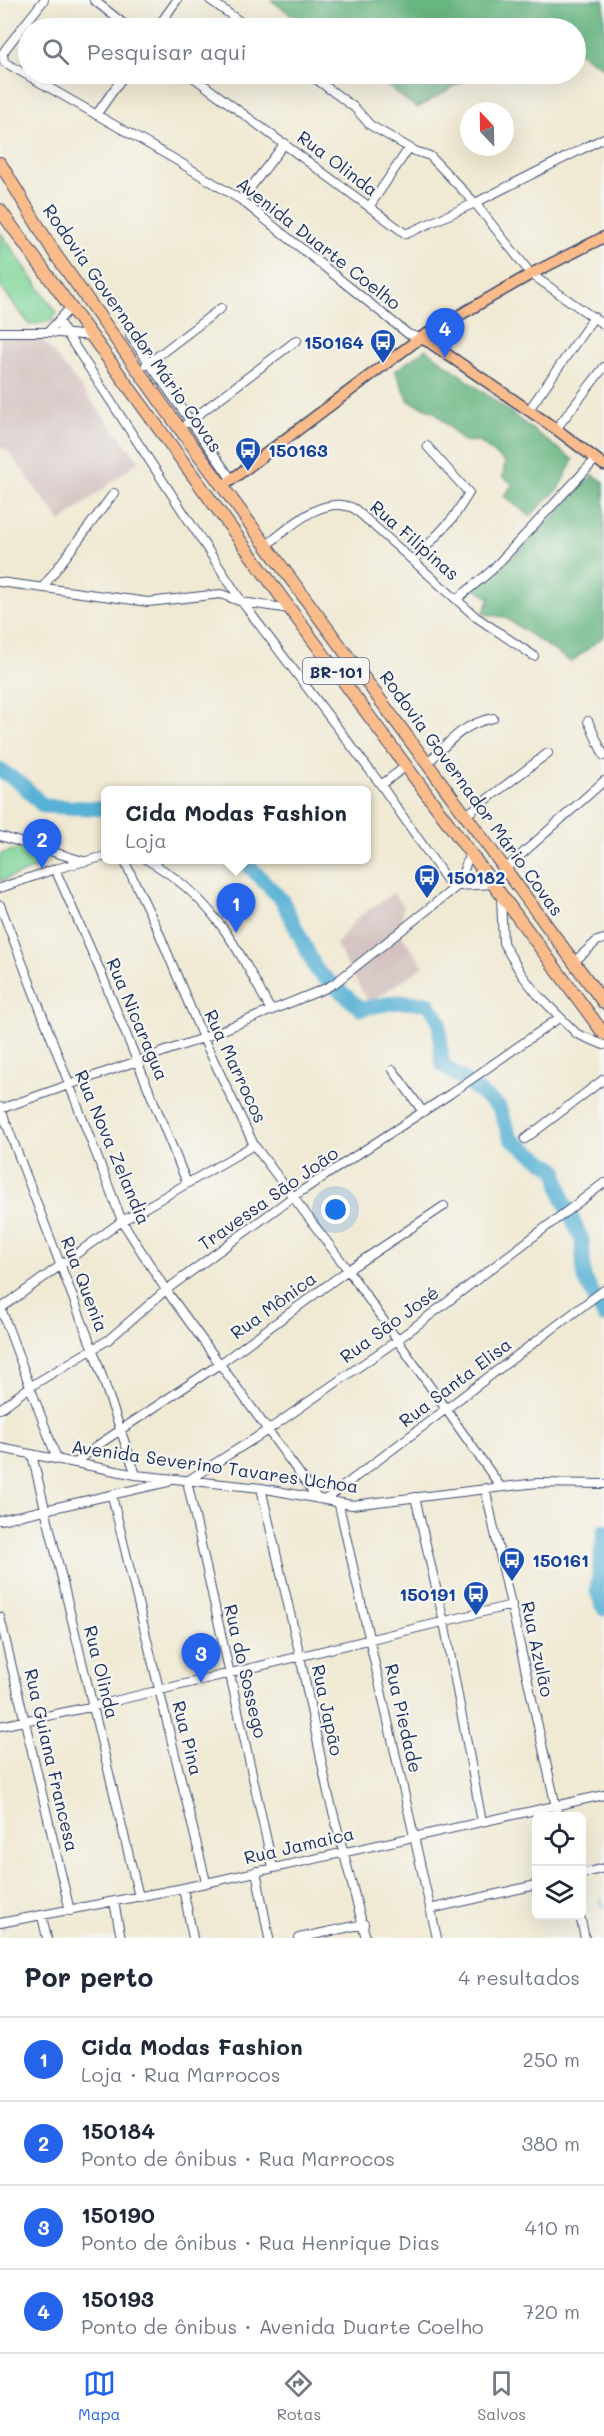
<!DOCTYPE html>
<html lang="pt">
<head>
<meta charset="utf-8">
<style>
	body { margin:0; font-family:Mali,sans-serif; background:#f6f6f7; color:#1f2937 }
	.controls { position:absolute; right:18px; bottom:18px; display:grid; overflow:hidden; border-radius:9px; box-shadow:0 6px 24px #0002 }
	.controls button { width:54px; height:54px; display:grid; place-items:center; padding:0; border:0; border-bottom:2px solid #e0e1e3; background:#fff; color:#1f2937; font:30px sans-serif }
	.compass { position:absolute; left:460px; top:102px; width:54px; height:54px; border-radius:50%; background:#fff; box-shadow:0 6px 24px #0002; rotate:338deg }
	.you { position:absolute; left:336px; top:1210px; width:21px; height:21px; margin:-15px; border:4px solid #fff; border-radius:50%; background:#1a73e8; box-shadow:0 0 0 9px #1a73e833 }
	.badge { display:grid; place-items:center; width:39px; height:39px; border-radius:50%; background:#2563eb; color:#fff; font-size:20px; font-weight:700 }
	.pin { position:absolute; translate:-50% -50px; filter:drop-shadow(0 2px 3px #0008) }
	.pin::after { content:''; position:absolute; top:32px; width:21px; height:18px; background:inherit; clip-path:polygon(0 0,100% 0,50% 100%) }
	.popup { position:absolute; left:101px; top:786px; width:270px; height:78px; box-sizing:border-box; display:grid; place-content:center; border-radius:9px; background:#fff; filter:drop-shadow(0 2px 4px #0005); font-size:20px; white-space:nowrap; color:#747a83 }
	.popup b { font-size:22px; color:#1f2937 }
	.popup::after { content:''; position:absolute; left:50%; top:100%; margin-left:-12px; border:12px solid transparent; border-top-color:#fff }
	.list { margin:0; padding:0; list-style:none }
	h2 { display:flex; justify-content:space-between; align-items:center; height:78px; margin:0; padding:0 24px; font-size:26px }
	h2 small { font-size:20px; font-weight:400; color:#747a83 }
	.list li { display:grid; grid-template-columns:39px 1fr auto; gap:18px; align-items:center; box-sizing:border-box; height:84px; padding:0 24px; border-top:2px solid #e0e1e3 }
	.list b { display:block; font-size:22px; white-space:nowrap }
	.list p { margin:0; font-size:20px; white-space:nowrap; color:#747a83 }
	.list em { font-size:20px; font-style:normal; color:#747a83 }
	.icon { flex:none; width:33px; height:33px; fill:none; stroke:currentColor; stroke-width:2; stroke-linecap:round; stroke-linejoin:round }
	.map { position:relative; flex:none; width:604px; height:1938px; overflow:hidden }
	.search { position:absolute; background:#fff; box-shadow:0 6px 24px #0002; left:18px; right:18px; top:18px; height:66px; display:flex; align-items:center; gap:15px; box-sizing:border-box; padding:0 21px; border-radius:33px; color:#747a83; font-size:22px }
	.sheet { height:414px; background:#fff }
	nav { display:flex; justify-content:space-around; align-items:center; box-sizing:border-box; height:84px; border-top:2px solid #e0e1e3; background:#fff; font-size:16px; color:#747a83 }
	nav a { display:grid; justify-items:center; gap:3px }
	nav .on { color:#2563eb }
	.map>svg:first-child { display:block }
</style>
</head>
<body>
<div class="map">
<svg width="604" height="1938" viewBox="0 0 604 1938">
	<rect width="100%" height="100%" fill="#f6f6f2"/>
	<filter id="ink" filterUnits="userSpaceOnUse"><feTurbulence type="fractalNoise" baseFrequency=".0167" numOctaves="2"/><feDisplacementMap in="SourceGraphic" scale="12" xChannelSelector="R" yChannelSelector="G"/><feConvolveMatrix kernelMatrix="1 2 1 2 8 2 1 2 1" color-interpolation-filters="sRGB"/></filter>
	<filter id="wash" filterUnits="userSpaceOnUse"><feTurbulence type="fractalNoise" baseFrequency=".008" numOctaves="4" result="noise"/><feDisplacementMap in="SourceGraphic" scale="24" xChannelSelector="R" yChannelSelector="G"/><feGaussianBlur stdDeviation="1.35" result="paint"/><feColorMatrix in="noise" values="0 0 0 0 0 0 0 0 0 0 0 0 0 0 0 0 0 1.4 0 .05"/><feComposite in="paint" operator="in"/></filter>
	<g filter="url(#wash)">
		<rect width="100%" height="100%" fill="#f0e9d3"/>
		<!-- industrial -->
		<path fill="#d1bfbd" d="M0,336H40L139,461L61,522L7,450L0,447Z
			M393,893L403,905L401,935L424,966L369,1003L336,945L355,920Z"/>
		<!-- green -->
		<path fill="#7fd599" stroke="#4d827c" stroke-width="1.5" d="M0,232L57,313L51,321L30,325L0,286Z
			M28,846L35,849L39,867L0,881V854Z"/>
		<!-- forest -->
		<path fill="#67b681" stroke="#417270" stroke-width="1.5" d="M271,0H604V68L576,50V28H310Z
			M371,74H475L417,108Z
			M426,349L573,460L558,489L530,516L504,496L513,484L503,477L505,462L478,441L464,442L435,412L409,401L395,371Z
			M593,475L604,482V636L571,662L504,617L483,614L490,598L472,587L522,549Z"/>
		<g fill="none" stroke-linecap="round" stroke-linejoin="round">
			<!-- stream -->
			<path stroke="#57b1d4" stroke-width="2" d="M600,1899L604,1907"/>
			<!-- river -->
			<path stroke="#57b1d4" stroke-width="15" d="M0,770L23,785L43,806L106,809
				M243,860L282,900L317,971L361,1009L396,1002L428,1003L439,1020L442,1064L499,1107L511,1139L556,1170L563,1199L582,1240L584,1277L604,1316
				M604,1531L597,1591L604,1609"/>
		</g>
	</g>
	<g filter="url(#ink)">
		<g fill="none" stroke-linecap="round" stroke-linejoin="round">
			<defs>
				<path id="minor" d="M44,0L7,47L3,53L4,62L176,160L241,200L408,334L420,338
					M94,0L129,28
					M210,0L249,28
					M157,28L177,0
					M189,74L406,234L475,203L604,138
					M309,74L355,108L370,125L415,151L430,156L475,203L531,274L604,325
					M96,115L125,74
					M241,200L285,143
					M369,207L409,148
					M59,322L242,602L381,785L453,889
					M0,332H48L71,307
					M48,332L92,336
					M130,336L232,480
					M146,365L221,308
					M528,411L594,317
					M187,423L297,340
					M556,429L604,367
					M267,545C290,527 324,493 355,509L476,617L534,656
					M413,561L453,518L469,493L427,446
					M0,582L148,602L221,594L242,602L290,609
					M43,587L114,493
					M457,599L491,571L596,459
					M588,721L604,756
					M427,764C449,742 462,724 493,718
					M381,785L406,766
					M465,816L548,753
					M0,836L83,861
					M124,860L157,928L203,1038L254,1145L348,1270L500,1486
					M147,860C213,897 237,947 271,1011
					M55,869L99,968L187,1183
					M505,869L604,781
					M458,886L470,853
					M458,886L493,884
					M0,888L55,869L106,856
					M501,896L503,943L522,975L537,994L577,1034L604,1045
					M0,905L122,1221L166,1290L318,1499
					M574,962L597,941L604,939
					M393,1070L423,1112
					M0,1107L93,1350L136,1475
					M0,1109L203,1038L324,989L335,983L456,887
					M525,1139L604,1079
					M0,1306L57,1459
					M0,1309L122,1221L254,1145
					M0,1409L31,1386L108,1340L166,1290L294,1196L450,1094L559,1018
					M0,1448L136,1475L261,1488L352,1505L537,1483L604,1484
					M32,1455L139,1897
					M76,1463L98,1445L221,1363L348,1270L444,1206
					M261,1488L300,1656L328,1793L366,1938
					M485,1488L558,1816
					M112,1496L206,1882
					M415,1497L444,1622L482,1822
					M325,1500L604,1290
					M339,1505L437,1938
					M0,1520L168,1482
					M0,1617L70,1911
					M0,1726L94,1706L512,1605
					M273,1868L187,1481L268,1430L396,1341L604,1183
					M256,1871L269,1938
					M582,1874L604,1868
					M183,1888L193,1938
					M114,1902L121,1938
					M430,1909L536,1885
					M42,1916L47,1938
					M580,1916L585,1938
					M0,1923L183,1888L604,1795
					M299,1938L364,1924"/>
				<path id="major" d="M420,338L429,342L556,429L604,465
					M223,486L420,338L531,274L604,237"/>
				<path id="highway" d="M0,163L55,254L180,429L604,1003
					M0,210L290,609L604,1034"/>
			</defs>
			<!-- minor casing -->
			<use href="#minor" stroke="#3b4b70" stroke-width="10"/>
			<!-- major casing -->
			<use href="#major" stroke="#3b4b70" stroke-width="13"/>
			<!-- highway casing -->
			<use href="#highway" stroke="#3b4b70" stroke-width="14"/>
			<!-- minor -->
			<use href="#minor" stroke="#fff" stroke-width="8"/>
			<!-- major -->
			<use href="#major" stroke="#fabb8b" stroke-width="10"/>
			<!-- highway -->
			<use href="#highway" stroke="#fabb8b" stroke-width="12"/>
		</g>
	</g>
	<!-- icons -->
	<defs>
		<symbol id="bus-pin" viewBox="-11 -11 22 30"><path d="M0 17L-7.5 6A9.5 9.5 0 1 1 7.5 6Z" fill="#1a4fb4" stroke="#f6f6f2"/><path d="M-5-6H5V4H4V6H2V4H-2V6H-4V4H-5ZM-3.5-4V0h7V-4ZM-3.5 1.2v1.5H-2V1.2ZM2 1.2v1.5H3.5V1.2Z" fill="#fff"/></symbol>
	</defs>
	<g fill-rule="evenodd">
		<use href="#bus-pin" x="368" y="327" width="30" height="40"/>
		<use href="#bus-pin" x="233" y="435" width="30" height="40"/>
		<use href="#bus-pin" x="412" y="862" width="30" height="40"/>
		<use href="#bus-pin" x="497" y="1545" width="30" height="40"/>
		<use href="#bus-pin" x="461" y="1579" width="30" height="40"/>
	</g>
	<g text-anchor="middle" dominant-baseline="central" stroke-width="4.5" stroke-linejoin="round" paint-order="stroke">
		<!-- shield labels -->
		<rect fill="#f6f6f2" stroke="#5d6b8a" stroke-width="1.5" x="303" y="658" width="66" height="26" rx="4.5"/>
		<g font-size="16" font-weight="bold" fill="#1b2f5e">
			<text x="336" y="671">BR-101</text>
		</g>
		<!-- street labels -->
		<g font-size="18" fill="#1b2f5e" stroke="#f6f6f2">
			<text transform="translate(338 163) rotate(37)">Rua Olinda</text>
			<text transform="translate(319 243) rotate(38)">Avenida Duarte Coelho</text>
			<text transform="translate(133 328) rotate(55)">Rodovia Governador Mário Covas</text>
			<text transform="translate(415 540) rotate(41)">Rua Filipinas</text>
			<text transform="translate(472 793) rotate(54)">Rodovia Governador Mário Covas</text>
			<text transform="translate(138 1019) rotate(67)">Rua Nicaragua</text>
			<text transform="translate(236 1066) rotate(65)">Rua Marrocos</text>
			<text transform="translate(113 1147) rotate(67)">Rua Nova Zelandia</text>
			<text transform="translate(268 1198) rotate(-35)">Travessa São João</text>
			<text transform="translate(85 1284) rotate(69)">Rua Quenia</text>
			<text transform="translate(273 1305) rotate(-36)">Rua Mônica</text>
			<text transform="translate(389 1324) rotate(-36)">Rua São José</text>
			<text transform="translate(455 1382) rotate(-37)">Rua Santa Elisa</text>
			<text transform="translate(215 1466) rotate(8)">Avenida Severino Tavares Uchoa</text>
			<text transform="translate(538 1649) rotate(78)">Rua Azulão</text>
			<text transform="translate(246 1671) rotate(77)">Rua do Sossego</text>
			<text transform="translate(102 1672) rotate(76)">Rua Olinda</text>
			<text transform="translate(328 1710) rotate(78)">Rua Japão</text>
			<text transform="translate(404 1718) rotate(77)">Rua Piedade</text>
			<text transform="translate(188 1738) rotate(76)">Rua Pina</text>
			<text transform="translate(52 1760) rotate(77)">Rua Guiana Francesa</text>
			<text transform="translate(299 1845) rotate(-13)">Rua Jamaica</text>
		</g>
		<!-- transit labels -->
		<g font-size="18" font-weight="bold" fill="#164399" stroke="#f6f6f2" text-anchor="start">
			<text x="364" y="342" text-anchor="end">150164</text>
			<text x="268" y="450">150163</text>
			<text x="446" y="877">150182</text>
			<text x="532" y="1560">150161</text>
			<text x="456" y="1594" text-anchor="end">150191</text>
		</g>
	</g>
</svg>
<div class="controls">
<button><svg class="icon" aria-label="locate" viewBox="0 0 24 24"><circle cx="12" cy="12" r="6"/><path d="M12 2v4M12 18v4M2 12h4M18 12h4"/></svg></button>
<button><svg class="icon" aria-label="layers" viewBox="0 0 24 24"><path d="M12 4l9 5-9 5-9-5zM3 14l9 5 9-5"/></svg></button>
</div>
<svg class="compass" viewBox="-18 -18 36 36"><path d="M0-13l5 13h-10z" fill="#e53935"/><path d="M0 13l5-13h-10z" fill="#747a83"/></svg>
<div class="you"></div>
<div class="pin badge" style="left:236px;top:933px">1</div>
<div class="popup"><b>Cida Modas Fashion</b>Loja</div>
<div class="pin badge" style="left:42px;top:869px">2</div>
<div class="pin badge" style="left:201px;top:1683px">3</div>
<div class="pin badge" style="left:445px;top:358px">4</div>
<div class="search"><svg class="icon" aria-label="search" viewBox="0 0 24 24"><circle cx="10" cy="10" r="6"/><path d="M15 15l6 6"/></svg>Pesquisar aqui</div>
</div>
<section class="sheet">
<h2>Por perto<small>4 resultados</small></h2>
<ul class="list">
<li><span class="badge">1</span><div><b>Cida Modas Fashion</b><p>Loja · Rua Marrocos</p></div><em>250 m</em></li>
<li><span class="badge">2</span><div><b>150184</b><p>Ponto de ônibus · Rua Marrocos</p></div><em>380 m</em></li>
<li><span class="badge">3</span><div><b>150190</b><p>Ponto de ônibus · Rua Henrique Dias</p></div><em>410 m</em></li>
<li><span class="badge">4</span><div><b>150193</b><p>Ponto de ônibus · Avenida Duarte Coelho</p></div><em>720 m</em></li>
</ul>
</section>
<nav>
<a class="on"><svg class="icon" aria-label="map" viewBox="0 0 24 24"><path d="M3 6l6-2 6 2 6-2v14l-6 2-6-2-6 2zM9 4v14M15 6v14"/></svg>Mapa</a>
<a><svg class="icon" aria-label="directions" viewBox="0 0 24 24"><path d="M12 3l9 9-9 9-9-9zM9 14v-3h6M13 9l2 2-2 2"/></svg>Rotas</a>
<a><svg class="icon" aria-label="saved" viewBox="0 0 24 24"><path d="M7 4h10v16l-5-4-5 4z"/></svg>Salvos</a>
</nav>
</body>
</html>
